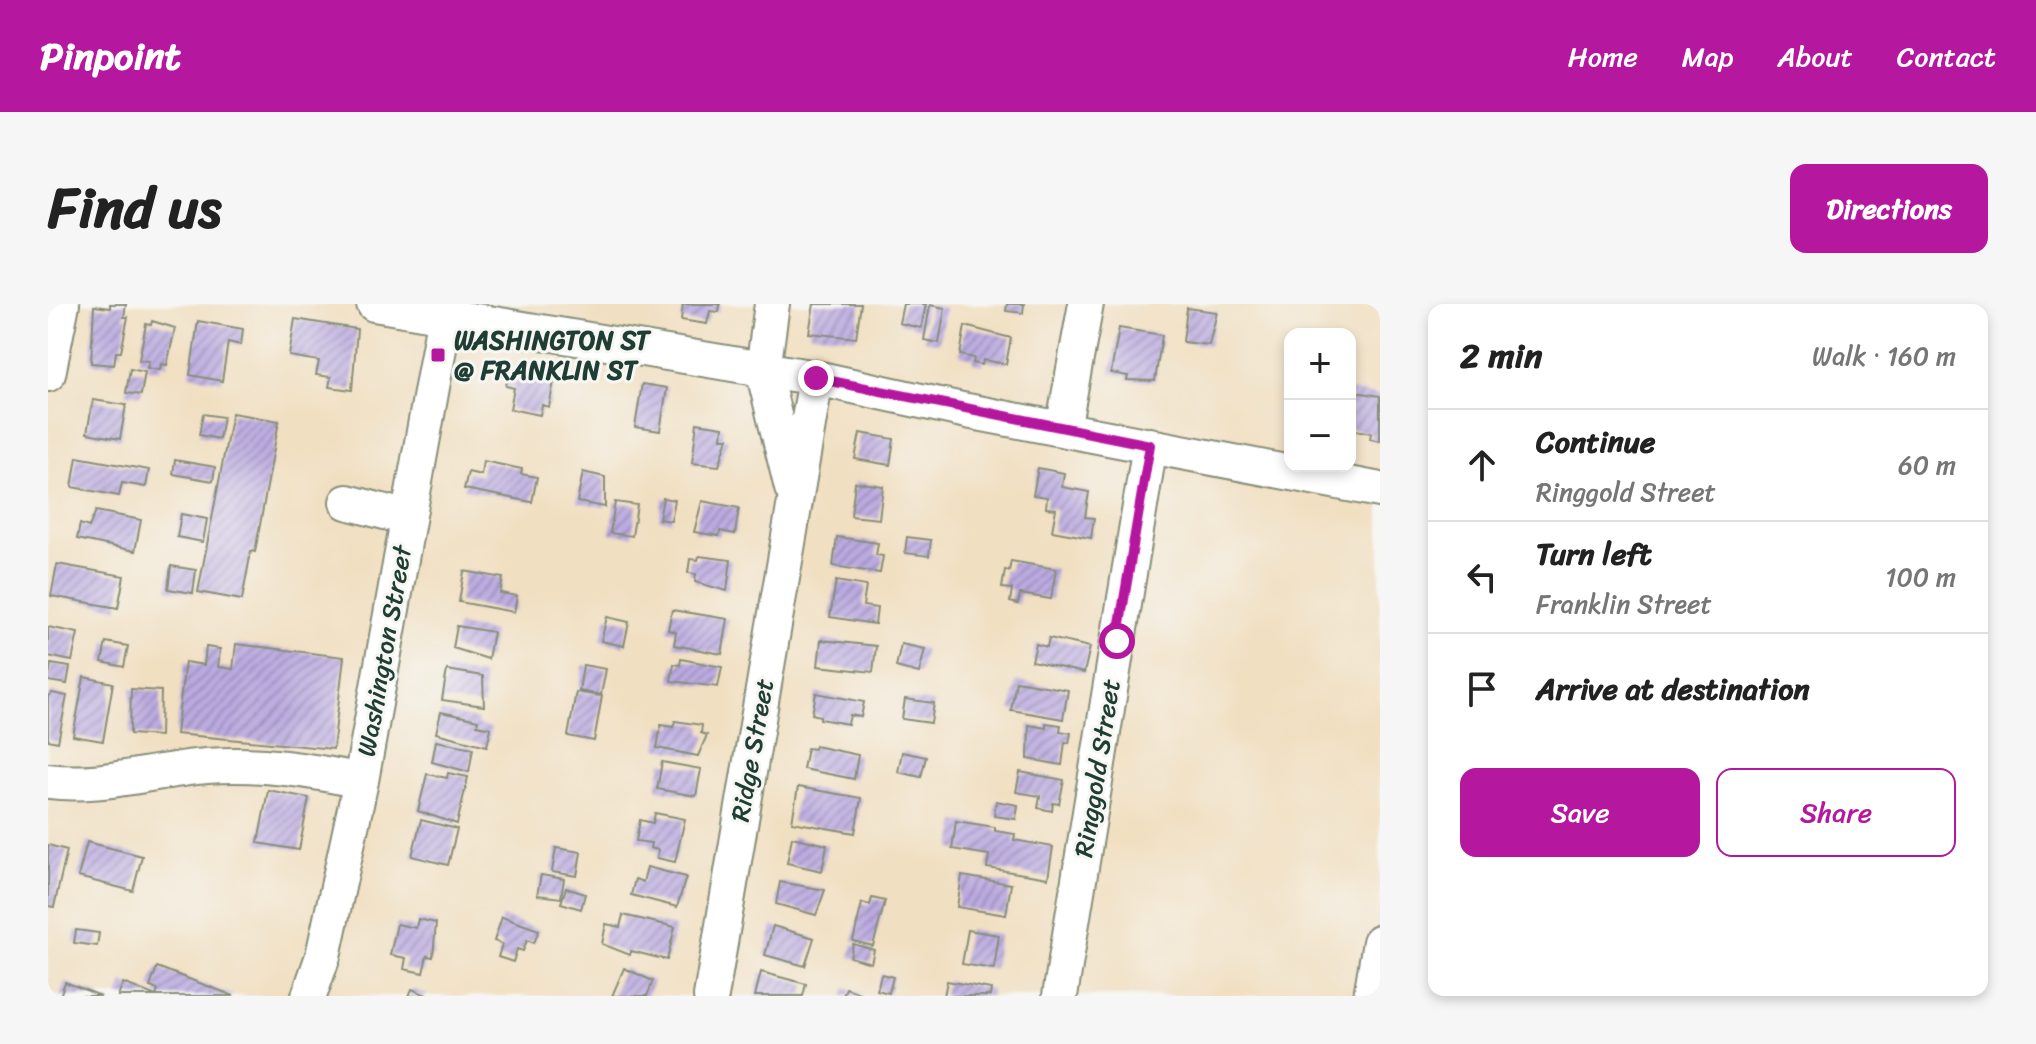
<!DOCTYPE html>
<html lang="en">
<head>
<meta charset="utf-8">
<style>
	body { margin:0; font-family:Sriracha,sans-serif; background:#f6f6f6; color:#222 }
	.controls { position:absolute; right:24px; top:24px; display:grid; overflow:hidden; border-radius:16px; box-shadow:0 4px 12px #0003 }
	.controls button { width:72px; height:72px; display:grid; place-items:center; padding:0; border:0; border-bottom:2px solid #e0e0e0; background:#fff; color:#222; font:40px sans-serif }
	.stop { position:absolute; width:24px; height:24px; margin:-18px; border:6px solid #b5179e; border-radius:50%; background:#fff }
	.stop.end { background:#b5179e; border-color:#fff; box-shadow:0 2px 8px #0008 }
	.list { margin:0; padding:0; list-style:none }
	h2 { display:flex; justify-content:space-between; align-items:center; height:104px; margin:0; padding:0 32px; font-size:34px }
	h2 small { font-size:26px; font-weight:400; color:#767676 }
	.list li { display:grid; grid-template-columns:52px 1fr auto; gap:24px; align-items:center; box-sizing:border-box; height:112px; padding:0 32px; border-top:2px solid #e0e0e0 }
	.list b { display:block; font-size:30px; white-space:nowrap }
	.list p { margin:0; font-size:26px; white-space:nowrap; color:#767676 }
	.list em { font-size:26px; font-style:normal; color:#767676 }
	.actions { display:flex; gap:16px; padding:24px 32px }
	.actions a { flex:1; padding:18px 0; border:2px solid #b5179e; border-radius:16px; text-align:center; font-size:28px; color:#b5179e }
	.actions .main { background:#b5179e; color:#fff }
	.icon { flex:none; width:44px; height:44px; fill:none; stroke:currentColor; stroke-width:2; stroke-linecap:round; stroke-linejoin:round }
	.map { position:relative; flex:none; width:1332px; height:692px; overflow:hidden; border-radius:16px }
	header { display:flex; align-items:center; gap:48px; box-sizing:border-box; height:112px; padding:0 40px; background:#b5179e; color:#fff }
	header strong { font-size:38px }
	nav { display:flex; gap:44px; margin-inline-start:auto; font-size:28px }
	.intro { display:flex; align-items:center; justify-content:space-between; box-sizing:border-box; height:192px; padding:0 48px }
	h1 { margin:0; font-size:56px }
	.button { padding:20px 36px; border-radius:16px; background:#b5179e; color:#fff; font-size:28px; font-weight:700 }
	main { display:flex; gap:48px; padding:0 48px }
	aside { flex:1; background:#fff; border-radius:16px; box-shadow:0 4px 12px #0003 }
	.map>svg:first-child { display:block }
</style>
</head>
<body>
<header>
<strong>Pinpoint</strong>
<nav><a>Home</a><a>Map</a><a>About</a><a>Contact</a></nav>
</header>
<div class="intro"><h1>Find us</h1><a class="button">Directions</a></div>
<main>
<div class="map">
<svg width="1332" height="692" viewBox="0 0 1332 692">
	<defs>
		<pattern id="building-hatch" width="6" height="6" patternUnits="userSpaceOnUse" patternTransform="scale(2)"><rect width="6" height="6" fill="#bbaae0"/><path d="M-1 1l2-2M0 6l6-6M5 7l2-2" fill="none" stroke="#978cb6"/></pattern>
	</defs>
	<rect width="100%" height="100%" fill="#f6f6f2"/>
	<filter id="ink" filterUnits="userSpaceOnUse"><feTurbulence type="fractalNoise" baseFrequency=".0125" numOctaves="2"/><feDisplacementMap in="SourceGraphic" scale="16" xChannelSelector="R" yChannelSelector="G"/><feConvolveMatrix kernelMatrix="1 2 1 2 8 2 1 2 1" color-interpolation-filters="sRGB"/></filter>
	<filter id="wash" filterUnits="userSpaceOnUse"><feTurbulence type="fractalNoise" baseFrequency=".006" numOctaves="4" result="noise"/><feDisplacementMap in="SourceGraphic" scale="32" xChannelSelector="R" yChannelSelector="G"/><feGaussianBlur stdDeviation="1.8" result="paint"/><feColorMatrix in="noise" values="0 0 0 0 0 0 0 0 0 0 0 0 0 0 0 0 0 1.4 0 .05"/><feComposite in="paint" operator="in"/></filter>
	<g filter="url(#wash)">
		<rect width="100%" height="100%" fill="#f1dfc1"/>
		<g id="blocks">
			<!-- building -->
			<path fill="url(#building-hatch)" d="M62,0H78L76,13H80L73,48H68L66,61L43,59L46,2L62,4Z
				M635,0H672L671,8L662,7L659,20L633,16Z
				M766,0H813L808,34L761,29Z
				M855,0H878L873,24L851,19Z
				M959,0H976L975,9L958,7Z
				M882,1L897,4L891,39L876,36Z
				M1139,4L1169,8L1161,41L1135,38Z
				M247,15L309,25L304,86L281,83L283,73L268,71L271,57L241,52Z
				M104,17L127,24L119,61L113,60L112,66L99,64L101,57L91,56L98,20L103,21Z
				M150,17L195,25L193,41L180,38L174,77L142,71Z
				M917,22L963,34L958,60L935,56L934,61L925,59L926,54L912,51Z
				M1071,24L1114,31L1107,77L1079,76L1080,72L1063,69Z
				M82,65L97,68L93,91L78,89Z
				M461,66L506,77L501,103L494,101L492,111L462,105L466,84L458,82Z
				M594,80L619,84L612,127L587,123Z
				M1302,87L1332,92V137L1322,135L1323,129L1302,125Z
				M45,96L78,101L72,135L39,129Z
				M184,109L231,117L207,248L203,247L194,296L150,288Z
				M155,110L175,113L171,135L151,131Z
				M649,119L675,123L674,134H680L671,162L644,159Z
				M812,129L846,135L842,161L807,155Z
				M29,153L101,166L98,183L74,179L71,192L24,183Z
				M127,156L167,163L165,177L125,170Z
				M435,157L474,165L473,170L489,173L484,198L416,185L420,168L433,171Z
				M990,164L1016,169L1014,183L1041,188L1037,213L1046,214L1043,234L1004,227L1008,205L998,204L999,193L985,191Z
				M535,168L557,173V203L529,198Z
				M807,178L835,182L831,215L803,212Z
				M615,194L627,196L623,217L611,215Z
				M654,197L691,204L687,230L672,227L671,232L646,228Z
				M567,198L589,201L584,232L562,229Z
				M48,207L93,216L87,247L29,235L32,220L41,223Z
				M133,210L159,215L155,238L129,233Z
				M789,233L830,239L828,251L835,252L832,269L785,262Z
				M859,233L883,236L881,252L857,249Z
				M651,252L683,256L679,287L647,278L648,270L640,269L642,255L650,256Z
				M963,257L1008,265L1003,295L972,290L970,300L962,298L964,285L954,284L957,266L961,267Z
				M9,260L76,272L70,304L3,292Z
				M123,262L148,266L145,289L120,285Z
				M416,267L455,274L452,289L469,292L466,308L411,298Z
				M788,277L818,282L815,302L829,304L827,320L782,313Z
				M624,306L680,315L674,350L626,341L628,328L620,326Z
				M559,313L581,318L576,342L553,337Z
				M409,322L445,328L440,355L405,344Z
				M0,323L30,329L24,357L0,352Z
				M1001,334L1042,343L1036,369L984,357L988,340L999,343Z
				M773,336L828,342L825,368L770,362Z
				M58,338L80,342L76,363L54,358Z
				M188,340L296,353L285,445L128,430L137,358L156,361L158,343L172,345L170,363L185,365Z
				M853,340L877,345L871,369L848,363Z
				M633,355L674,363L670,383L623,377L626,360L632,361Z
				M3,360L22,363L19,380L0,377Z
				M535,361L558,365L553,391L531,387Z
				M399,366L435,372L436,402L394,396Z
				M36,373L65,379L55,437L25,432Z
				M968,377L1020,386L1015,415L963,406Z
				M83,385L113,387L112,432L82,430Z
				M528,388L554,392L546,437L520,432Z
				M4,389L19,392L10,438L0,436V392Z
				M768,389L816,398L813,413L802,411L800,420L772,415V412L764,410Z
				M857,395L886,399L883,419L854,415Z
				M393,408L430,416L429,421L443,424L439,442L388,429Z
				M627,417L654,421L653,429L659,431L650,452L609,444L613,421L625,423Z
				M998,419L1013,421L1012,427L1023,429L1021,439L1017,438L1014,461L980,455L981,421L998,424Z
				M388,437L425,444L421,468L384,458Z
				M767,442L810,451L806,475L755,465L759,444L766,445Z
				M854,448L878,453L873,473L850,468Z
				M614,458L653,465L648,492L609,485Z
				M972,468L1016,476L1011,500L1005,499L1004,507L990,504L992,492L968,488Z
				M400,469L420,473L409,520L370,507L379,470L399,474Z
				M750,483L813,494L807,529L744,518Z
				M220,486L261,494L251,546L210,539Z
				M948,497L970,501L968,515L946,512Z
				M607,509L637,515L627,558L609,554L610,546L602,544L603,539L588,537L592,516L605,519Z
				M373,516L409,525L400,561L364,552Z
				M908,517L947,523V527L967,530L966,536L1005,543L1000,574L939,564L941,551L904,545Z
				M744,533L779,541L774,567L739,559Z
				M39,538L94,552L85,587L30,573Z
				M0,541L19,546L6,603L0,602Z
				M508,544L533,548L529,572L504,568Z
				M599,563L638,573L629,603L583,591L587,575L595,578Z
				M493,571L516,575L513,594L489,591Z
				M914,572L963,580L958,611L909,603Z
				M732,578L777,586L768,611L728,600Z
				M518,584L537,590L533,605L513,599Z
				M824,594L837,597L825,642L805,637L814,599L822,601Z
				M575,611L627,623L619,656L583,647L582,651L554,640L558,620L572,623Z
				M454,613L491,626L486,639L479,636L475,647L469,645L465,658L450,653L454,640L446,637Z
				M370,615L388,619L385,653L379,652L375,669L356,665L358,654L342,651L349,620L368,624Z
				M725,622L766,634L757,662L717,651Z
				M28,626L51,629L49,642L26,639Z
				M920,626L951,631L946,665L914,660Z
				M805,640L826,646L823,659L802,653Z
				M109,663L186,692H70L75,679L108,692L110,686L102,683Z
				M576,664L605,677L599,692H564Z
				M713,668L758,680L755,692H707Z
				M833,670L845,673L841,689L829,686Z
				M899,677L943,685L942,692H896Z
				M17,678L53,692H12Z
				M798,684L819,692H795Z
				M364,685L381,692H361Z"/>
		</g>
	</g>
	<g filter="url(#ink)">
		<use href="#blocks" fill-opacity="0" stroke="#888e7a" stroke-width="2"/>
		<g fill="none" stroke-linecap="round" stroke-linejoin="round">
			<defs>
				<path id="minor" d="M326,0L768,74L919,107L1332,186
					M724,0L715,66L744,184
					M0,70L14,0
					M1015,125L1038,0
					M299,198L360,214
					M0,477C55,484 105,466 159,462C211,458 262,466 313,477
					M261,692L275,652L313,477L399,0
					M663,692L768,74
					M1012,692L1102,141
					M1323,692L1332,638"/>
			</defs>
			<!-- minor casing -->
			<use href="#minor" stroke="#888e7a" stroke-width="38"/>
			<!-- minor -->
			<use href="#minor" stroke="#fff" stroke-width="34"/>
		</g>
	</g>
	<g fill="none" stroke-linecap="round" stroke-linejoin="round" filter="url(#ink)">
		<!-- route -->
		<path stroke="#b5179e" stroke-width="10" d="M768,74L1102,141L1069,337"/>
	</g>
	<!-- markers -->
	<rect fill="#b5179e" stroke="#f6f6f2" stroke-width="3" x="382" y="43" width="16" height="16" rx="4"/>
	<g text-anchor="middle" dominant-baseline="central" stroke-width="6" stroke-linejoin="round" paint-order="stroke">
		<!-- poi labels -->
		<g font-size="26" font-weight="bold" fill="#1f3d34" stroke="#f6f6f2" text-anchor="start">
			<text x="406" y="36">WASHINGTON ST<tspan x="406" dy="30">@ FRANKLIN ST</tspan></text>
		</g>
		<!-- street labels -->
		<g font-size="26" fill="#1f3d34" stroke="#f6f6f2">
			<text transform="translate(336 347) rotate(-80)">Washington Street</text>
			<text transform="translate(704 446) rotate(-80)">Ridge Street</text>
			<text transform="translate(1049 464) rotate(-81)">Ringgold Street</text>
		</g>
	</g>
</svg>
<div class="controls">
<button>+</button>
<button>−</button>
</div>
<div class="stop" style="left:1069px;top:337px"></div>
<div class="stop end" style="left:768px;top:74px"></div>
</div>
<aside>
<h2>2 min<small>Walk · 160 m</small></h2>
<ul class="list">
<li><svg class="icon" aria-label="ahead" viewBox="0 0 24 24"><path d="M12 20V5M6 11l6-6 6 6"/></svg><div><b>Continue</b><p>Ringgold Street</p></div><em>60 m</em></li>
<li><svg class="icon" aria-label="left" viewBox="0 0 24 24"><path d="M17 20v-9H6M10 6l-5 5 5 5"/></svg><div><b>Turn left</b><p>Franklin Street</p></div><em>100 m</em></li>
<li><svg class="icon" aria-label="arrive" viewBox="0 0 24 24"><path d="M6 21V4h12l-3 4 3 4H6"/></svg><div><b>Arrive at destination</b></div></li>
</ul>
<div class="actions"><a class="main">Save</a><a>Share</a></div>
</aside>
</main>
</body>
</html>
